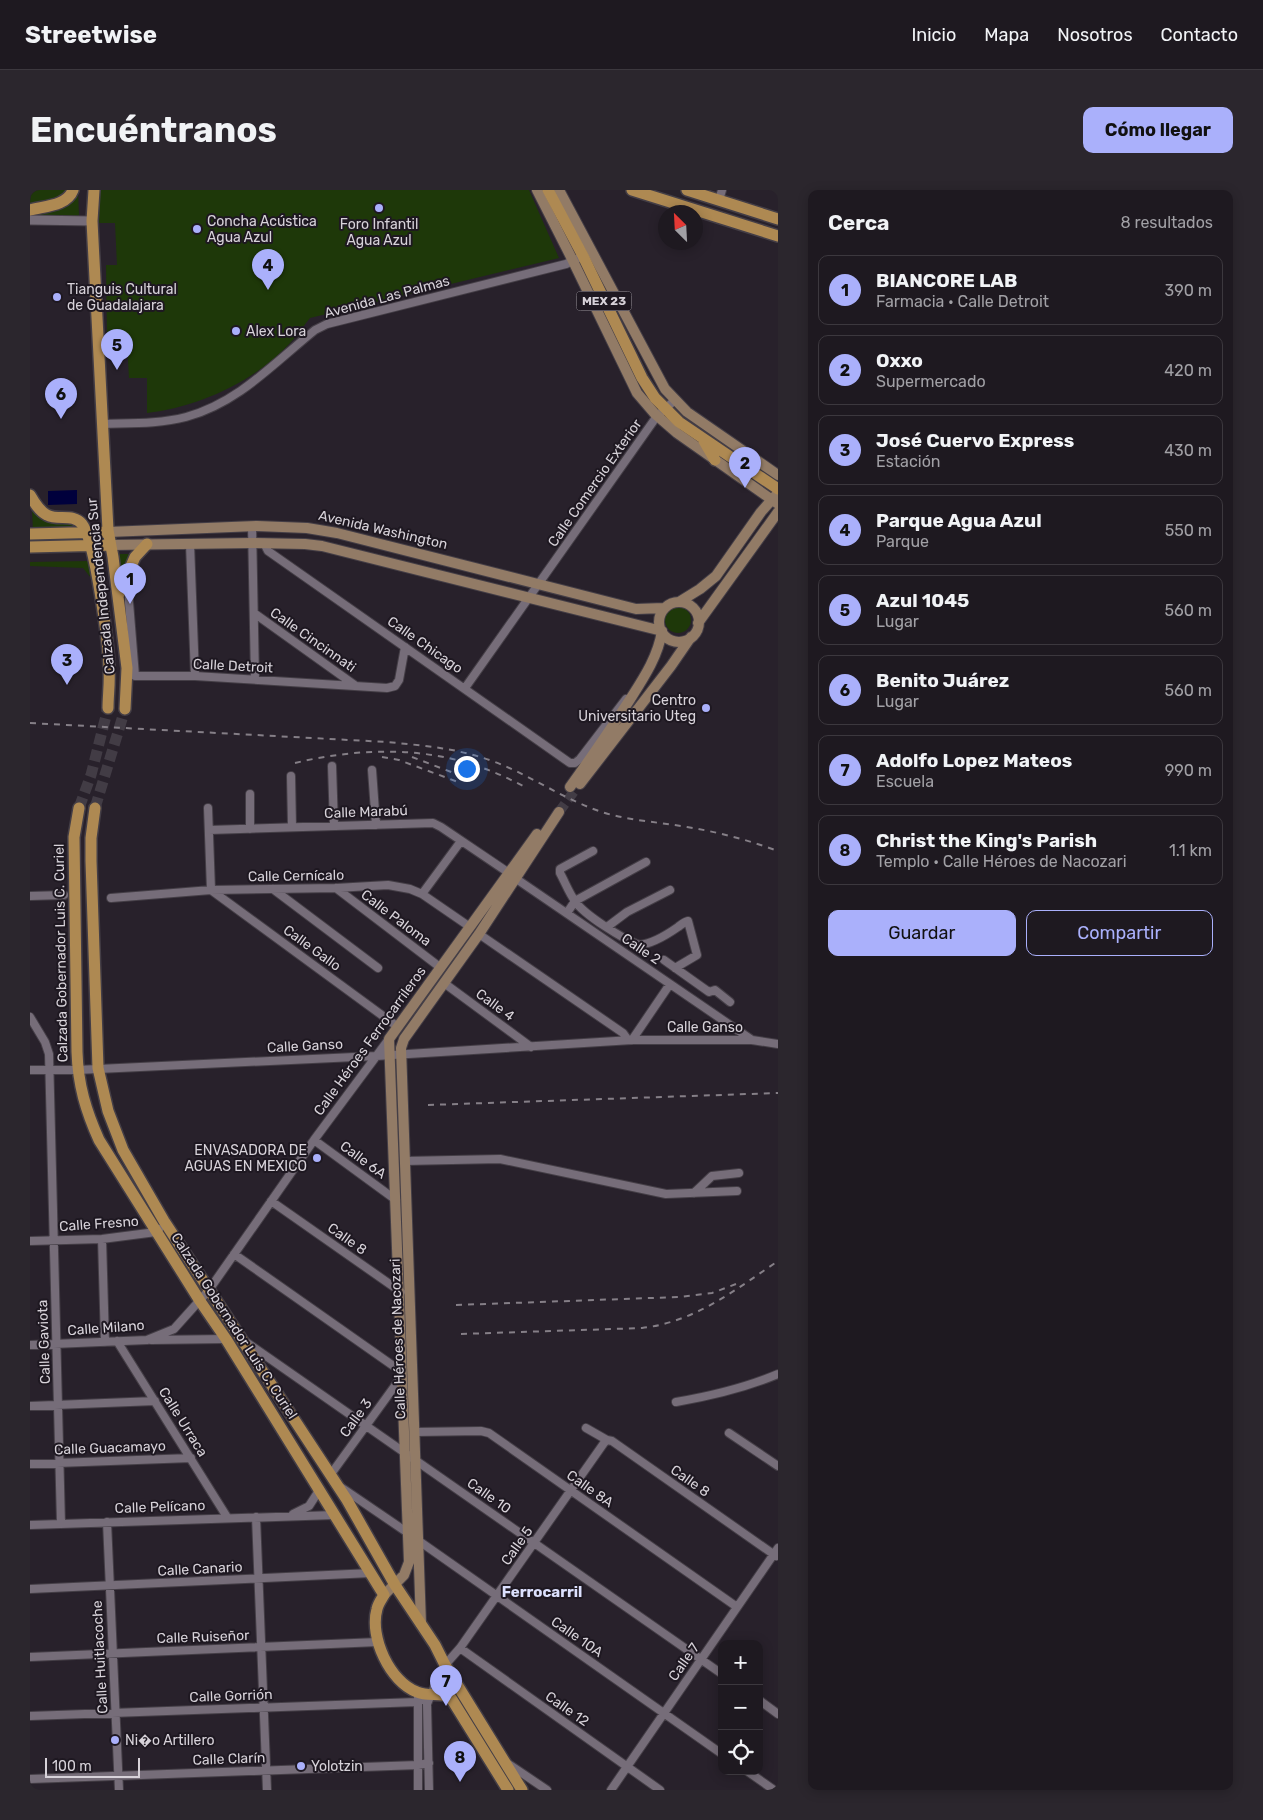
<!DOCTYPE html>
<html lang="es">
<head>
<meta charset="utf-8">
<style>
	body { margin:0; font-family:Rubik,sans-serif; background:#2b262d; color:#f1f3f6 }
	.controls { position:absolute; right:15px; bottom:15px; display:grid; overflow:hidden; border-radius:10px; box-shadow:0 2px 12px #0003 }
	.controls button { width:45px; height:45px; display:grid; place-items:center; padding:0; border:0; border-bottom:1px solid #3c383e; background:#1e1920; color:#f1f3f6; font:25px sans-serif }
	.compass { position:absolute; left:628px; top:15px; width:45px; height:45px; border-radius:50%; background:#1e1920; box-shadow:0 2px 12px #0003; rotate:336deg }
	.scale { position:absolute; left:15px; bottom:12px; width:95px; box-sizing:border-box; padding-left:5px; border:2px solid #d7d2d9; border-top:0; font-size:14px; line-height:18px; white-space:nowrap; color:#d7d2d9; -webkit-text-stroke:4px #1e1821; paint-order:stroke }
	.you { position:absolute; left:436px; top:578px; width:18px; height:18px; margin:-12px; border:4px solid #fff; border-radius:50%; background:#1a73e8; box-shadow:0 0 0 8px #1a73e833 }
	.badge { display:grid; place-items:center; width:32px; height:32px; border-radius:50%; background:#aab0fb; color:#111; font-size:16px; font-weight:700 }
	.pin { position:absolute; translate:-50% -41px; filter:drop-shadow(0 1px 2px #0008) }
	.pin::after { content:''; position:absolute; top:26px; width:18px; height:15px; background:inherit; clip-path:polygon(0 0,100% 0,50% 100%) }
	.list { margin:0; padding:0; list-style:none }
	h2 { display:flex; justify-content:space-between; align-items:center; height:65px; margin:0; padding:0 20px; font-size:21px }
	h2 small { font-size:16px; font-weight:400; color:#a1a0a5 }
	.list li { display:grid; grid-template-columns:32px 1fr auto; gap:15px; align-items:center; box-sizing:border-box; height:70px; margin:0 10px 10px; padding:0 10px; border:1px solid #3c383e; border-radius:10px }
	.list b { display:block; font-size:19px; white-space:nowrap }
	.list p { margin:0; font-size:16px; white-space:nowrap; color:#a1a0a5 }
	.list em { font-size:16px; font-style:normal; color:#a1a0a5 }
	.actions { display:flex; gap:10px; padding:15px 20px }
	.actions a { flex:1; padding:11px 0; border:1px solid #aab0fb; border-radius:10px; text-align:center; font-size:18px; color:#aab0fb }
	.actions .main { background:#aab0fb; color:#111 }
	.icon { flex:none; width:28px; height:28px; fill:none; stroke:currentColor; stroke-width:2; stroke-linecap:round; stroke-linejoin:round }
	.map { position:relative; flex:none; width:748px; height:1600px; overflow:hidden; border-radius:10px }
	header { display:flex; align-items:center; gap:30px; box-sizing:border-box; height:70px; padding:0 25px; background:#1e1920; border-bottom:1px solid #3c383e }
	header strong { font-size:24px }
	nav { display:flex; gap:28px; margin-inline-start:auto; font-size:18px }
	.intro { display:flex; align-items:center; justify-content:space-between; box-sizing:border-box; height:120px; padding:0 30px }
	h1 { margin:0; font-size:35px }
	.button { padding:12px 22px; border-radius:10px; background:#aab0fb; color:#111; font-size:18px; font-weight:700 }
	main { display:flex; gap:30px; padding:0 30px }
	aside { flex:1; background:#1e1920; border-radius:10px; box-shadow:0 2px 12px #0003 }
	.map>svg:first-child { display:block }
</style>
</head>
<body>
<header>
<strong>Streetwise</strong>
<nav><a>Inicio</a><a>Mapa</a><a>Nosotros</a><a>Contacto</a></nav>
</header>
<div class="intro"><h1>Encuéntranos</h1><a class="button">Cómo llegar</a></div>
<main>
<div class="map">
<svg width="748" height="1600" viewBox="0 0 748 1600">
	<rect width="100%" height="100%" fill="#28212b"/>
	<!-- green -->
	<path fill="#1e3809" d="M1,0H39L33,6L0,14Z
		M70,0H499L529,68L280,128C273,136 268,145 261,152C226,191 169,217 117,223V188H99L97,153L77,148L76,75H87L85,33H68Z
		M48,1L49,25L46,27L0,29V24Z
		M2,319L42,332L51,340L3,341Z
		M89,364H104L93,387L90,388L87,366Z
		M58,371L65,393L53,378L0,376V372Z
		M635 430a13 13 0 1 1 26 0a13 13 0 1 1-26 0Z"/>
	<!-- water -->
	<path fill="#00003c" d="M47,300V314L18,315V301Z"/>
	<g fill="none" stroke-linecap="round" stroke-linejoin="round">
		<!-- secondary-tunnel -->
		<path stroke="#423c45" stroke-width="10" stroke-dasharray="10 5" stroke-linecap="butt" d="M529,622L545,600"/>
		<!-- primary-tunnel -->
		<path stroke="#423c45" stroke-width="11" stroke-dasharray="11 5.5" stroke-linecap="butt" d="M49,618L61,585L78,518
			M65,618L95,519"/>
		<defs>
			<path id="minor" d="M689,10L692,0
				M72,234C100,233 129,234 156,227C208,213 244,173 285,140L297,134L536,74L547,69
				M222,336L225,489
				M234,353L238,361L540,573H545L550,569L596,509
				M160,354L165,486
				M99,386V412L105,486H165L357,498L365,496L369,490L375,457
				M224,423L326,496
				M435,498L627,226L645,210
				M302,576L304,636
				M342,580L346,635
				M261,586L262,637
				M220,604V639
				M178,618L181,700L368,837
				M179,640L403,633L411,637L479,683
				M563,661L530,679V683C535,692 539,703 545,711C554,725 593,749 609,755C621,754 638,744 648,737C652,734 654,732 658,731L667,765L645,778
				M485,688L722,850
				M306,698L411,778
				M243,699L348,778
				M392,704L431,651
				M0,706L34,705
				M81,708L181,700L306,698L358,695L380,699L392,704L440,737
				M537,723L545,711L616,672
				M577,737L597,722L640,700
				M449,744L593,843L598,850
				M634,770L679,802L685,800L700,812
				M414,793L501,857
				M0,827L15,852L19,864L31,1334
				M602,850L640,794
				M0,880H47L346,866L602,850H722L748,854
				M284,950L366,1010
				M374,971L470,969L636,1004L707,1001
				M664,1003L682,986L709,983
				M241,1011L371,1102
				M72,1049L75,1152
				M0,1051L72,1049L126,1042L129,1039
				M204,1064L372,1182
				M121,1150L196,1149
				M87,1151L197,1327
				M216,1152L692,1484
				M0,1155L117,1150L144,1139L179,1100L284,950L359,849
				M646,1212C681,1206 715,1198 748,1184
				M0,1216L125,1211
				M556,1238L577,1250L582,1251L746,1366
				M385,1242L451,1241L459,1243L707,1417
				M699,1243L748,1276
				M0,1274L161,1268
				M301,1284L372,1186
				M312,1298L378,1343
				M263,1324L279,1316L290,1299
				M226,1327L237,1600
				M77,1332L89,1600
				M0,1335L305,1325
				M389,1351L692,1564
				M0,1399L341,1383
				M430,1458L630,1600
				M0,1467L348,1452
				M388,1507V1600
				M729,1510L748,1524
				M0,1526L387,1512L400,1506
				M477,1573L517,1600
				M717,1581L744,1600
				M0,1589L388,1575L399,1573
				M399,1600L397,1514L408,1488L415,1475L430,1458L574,1253L577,1250
				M581,1600L748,1358"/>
			<path id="tertiary" d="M0,30L62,31"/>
			<path id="secondary" d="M507,0L542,69L607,203L625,224L647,243L748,314
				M529,0L635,199L657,222L748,285
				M78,342L227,336L277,338L307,343L606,419L634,418
				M80,355L222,353L275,354L292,356L632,441C628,467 613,489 599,511C580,540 560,569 540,597
				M649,412L670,399L686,386L731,322L746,305
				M629 432a20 20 0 1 1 40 0a20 20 0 1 1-40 0Z
				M668,433L748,322
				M550,594L641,476L661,447
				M354,1405L374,1385L379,1372L359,849L507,644
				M391,1434L371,858L374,849L449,744L529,622"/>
			<path id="primary" d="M64,0L62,31L78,340L83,367L97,478L95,519
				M518,0L553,66L612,188L625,208L649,232L748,299
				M602,0L748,46
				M657,0L748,29
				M0,20C15,16 37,16 43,0
				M674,251L685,270
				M0,305C4,312 9,321 17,325C28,331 43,323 52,334C65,350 79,456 79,480C80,493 78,506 78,518
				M0,344L78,342
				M0,357L80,355
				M89,404L105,367L117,354
				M49,618L44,647L47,862C48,895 56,921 69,950L170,1111L196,1149L354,1405C351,1410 348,1414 347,1419C339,1447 360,1492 387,1502C398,1507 412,1502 421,1508L478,1600
				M65,618L61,648V671L68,878L78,921L93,960L134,1031L317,1310L365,1395L405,1455L415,1475L492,1600"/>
		</defs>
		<!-- minor casing -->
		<use href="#minor" stroke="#443e46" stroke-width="10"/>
		<!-- tertiary casing -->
		<use href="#tertiary" stroke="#443e46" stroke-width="11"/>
		<!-- secondary casing -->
		<use href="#secondary" stroke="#443e46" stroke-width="12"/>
		<!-- primary casing -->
		<use href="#primary" stroke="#443e46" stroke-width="14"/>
		<!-- minor -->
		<use href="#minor" stroke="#766d79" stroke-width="8"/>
		<!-- tertiary -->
		<use href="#tertiary" stroke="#766d79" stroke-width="9"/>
		<!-- secondary -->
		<use href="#secondary" stroke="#927b66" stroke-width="10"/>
		<!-- primary -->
		<use href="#primary" stroke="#ae8952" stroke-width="11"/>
		<!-- rail -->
		<path stroke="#857f87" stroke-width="2" stroke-dasharray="6 6" stroke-linecap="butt" d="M0,533L357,552C397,556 427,558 465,572C502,586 536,611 575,623C602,631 629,632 657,637C688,642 718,650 748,661
			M352,567L369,570L428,592
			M382,567L429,585
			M265,573C323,559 387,556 444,575C463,581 480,589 497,598
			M398,915L748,903
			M426,1115L649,1107L682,1103L706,1094
			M431,1144L612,1138C665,1132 705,1100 748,1071"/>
	</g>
	<!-- markers -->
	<g fill="#aab0fb" stroke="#1e1821" stroke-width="2">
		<circle cx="349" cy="18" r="5"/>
		<circle cx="167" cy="39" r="5"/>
		<circle cx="27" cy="107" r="5"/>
		<circle cx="206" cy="141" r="5"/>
		<circle cx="676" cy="518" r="5"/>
		<circle cx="287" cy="968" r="5"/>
		<circle cx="85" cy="1550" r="5"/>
		<circle cx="271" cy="1576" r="5"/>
	</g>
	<g text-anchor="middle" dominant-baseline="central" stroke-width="4" stroke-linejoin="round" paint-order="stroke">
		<!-- shield labels -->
		<rect fill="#1e1821" stroke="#a09aa2" stroke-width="1" x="546.5" y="101.5" width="55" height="19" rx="4"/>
		<g font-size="12" font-weight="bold" fill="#d7d2d9">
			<text x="574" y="111">MEX 23</text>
		</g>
		<!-- poi labels -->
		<g font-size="14" fill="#d7d2d9" stroke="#1e1821" text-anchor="start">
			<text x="177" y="31">Concha Acústica<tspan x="177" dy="16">Agua Azul</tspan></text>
			<text x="349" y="34" text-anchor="middle">Foro Infantil<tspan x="349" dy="16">Agua Azul</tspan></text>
			<text x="37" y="99">Tianguis Cultural<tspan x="37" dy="16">de Guadalajara</tspan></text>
			<text x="216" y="141">Alex Lora</text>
			<text x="666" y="510" text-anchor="end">Centro<tspan x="666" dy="16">Universitario Uteg</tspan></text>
			<text x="277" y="960" text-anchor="end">ENVASADORA DE<tspan x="277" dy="16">AGUAS EN MEXICO</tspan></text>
			<text x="95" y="1550">Ni�o Artillero</text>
			<text x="281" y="1576">Yolotzin</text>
		</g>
		<!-- street labels -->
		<g font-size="14" fill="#d7d2d9" stroke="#1e1821">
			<text transform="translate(357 107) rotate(-15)">Avenida Las Palmas</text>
			<text transform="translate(565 293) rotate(-55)">Calle Comercio Exterior</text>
			<text transform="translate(353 340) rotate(13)">Avenida Washington</text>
			<text transform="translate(71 396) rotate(-96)">Calzada Independencia Sur</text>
			<text transform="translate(283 450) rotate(35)">Calle Cincinnati</text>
			<text transform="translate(395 455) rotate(35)">Calle Chicago</text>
			<text transform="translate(203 476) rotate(3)">Calle Detroit</text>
			<text transform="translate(336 622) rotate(-2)">Calle Marabú</text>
			<text transform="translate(266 686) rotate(-1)">Calle Cernícalo</text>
			<text transform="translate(366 728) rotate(37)">Calle Paloma</text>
			<text transform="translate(282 758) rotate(36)">Calle Gallo</text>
			<text transform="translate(611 759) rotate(34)">Calle 2</text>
			<text transform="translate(31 763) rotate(-91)">Calzada Gobernador Luis C. Curiel</text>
			<text transform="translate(465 815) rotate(36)">Calle 4</text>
			<text x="675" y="837">Calle Ganso</text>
			<text transform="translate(340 851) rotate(-54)">Calle Héroes Ferrocarrileros</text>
			<text transform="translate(275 856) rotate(-3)">Calle Ganso</text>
			<text transform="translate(333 970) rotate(36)">Calle 6A</text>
			<text transform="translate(69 1034) rotate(-4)">Calle Fresno</text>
			<text transform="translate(317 1049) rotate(35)">Calle 8</text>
			<text transform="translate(204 1136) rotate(57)">Calzada Gobernador Luis C. Curiel</text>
			<text transform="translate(76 1138) rotate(-4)">Calle Milano</text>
			<text transform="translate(368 1149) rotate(-92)">Calle Héroes de Nacozari</text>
			<text transform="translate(14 1152) rotate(-92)">Calle Gaviota</text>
			<text transform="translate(326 1228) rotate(-54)">Calle 3</text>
			<text transform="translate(153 1232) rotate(58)">Calle Urraca</text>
			<text transform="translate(80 1258) rotate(-2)">Calle Guacamayo</text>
			<text transform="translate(660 1291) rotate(35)">Calle 8</text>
			<text transform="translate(560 1299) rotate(35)">Calle 8A</text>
			<text transform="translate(459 1306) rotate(35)">Calle 10</text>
			<text transform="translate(130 1317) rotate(-2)">Calle Pelícano</text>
			<text transform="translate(487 1356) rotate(-55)">Calle 5</text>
			<text transform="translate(170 1379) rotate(-3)">Calle Canario</text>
			<text transform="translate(173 1447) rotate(-2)">Calle Ruiseñor</text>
			<text transform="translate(547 1447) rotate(35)">Calle 10A</text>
			<text transform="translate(70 1467) rotate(-93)">Calle Huitlacoche</text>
			<text transform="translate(654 1472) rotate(-55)">Calle 7</text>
			<text transform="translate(201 1506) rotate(-2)">Calle Gorrión</text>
			<text transform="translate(537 1519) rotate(35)">Calle 12</text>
			<text transform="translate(199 1569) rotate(-2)">Calle Clarín</text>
		</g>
		<!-- neighbourhood labels -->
		<g font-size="15" font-weight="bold" fill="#dce0fd" stroke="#1e1821">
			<text x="512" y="1402">Ferrocarril</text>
		</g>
	</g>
</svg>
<div class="controls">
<button>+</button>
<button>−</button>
<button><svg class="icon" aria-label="locate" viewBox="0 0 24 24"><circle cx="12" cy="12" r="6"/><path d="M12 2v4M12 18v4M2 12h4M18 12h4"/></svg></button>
</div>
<svg class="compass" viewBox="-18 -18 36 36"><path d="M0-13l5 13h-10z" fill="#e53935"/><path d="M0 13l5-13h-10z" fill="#a1a0a5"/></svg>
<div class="scale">100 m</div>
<div class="you"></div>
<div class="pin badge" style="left:100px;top:414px">1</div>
<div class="pin badge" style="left:715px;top:298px">2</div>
<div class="pin badge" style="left:37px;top:495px">3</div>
<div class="pin badge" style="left:238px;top:100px">4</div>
<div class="pin badge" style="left:87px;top:180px">5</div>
<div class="pin badge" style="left:31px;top:229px">6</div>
<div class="pin badge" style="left:416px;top:1516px">7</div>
<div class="pin badge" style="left:430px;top:1592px">8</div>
</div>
<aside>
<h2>Cerca<small>8 resultados</small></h2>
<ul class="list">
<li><span class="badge">1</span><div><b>BIANCORE LAB</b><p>Farmacia · Calle Detroit</p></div><em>390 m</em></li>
<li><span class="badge">2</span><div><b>Oxxo</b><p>Supermercado</p></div><em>420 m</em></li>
<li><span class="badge">3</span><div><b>José Cuervo Express</b><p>Estación</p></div><em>430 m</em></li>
<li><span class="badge">4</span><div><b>Parque Agua Azul</b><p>Parque</p></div><em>550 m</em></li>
<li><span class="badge">5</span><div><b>Azul 1045</b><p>Lugar</p></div><em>560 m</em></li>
<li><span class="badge">6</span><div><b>Benito Juárez</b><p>Lugar</p></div><em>560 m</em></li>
<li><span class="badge">7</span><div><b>Adolfo Lopez Mateos</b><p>Escuela</p></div><em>990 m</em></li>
<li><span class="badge">8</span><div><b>Christ the King's Parish</b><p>Templo · Calle Héroes de Nacozari</p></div><em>1.1 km</em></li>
</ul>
<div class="actions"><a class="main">Guardar</a><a>Compartir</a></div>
</aside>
</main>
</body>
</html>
